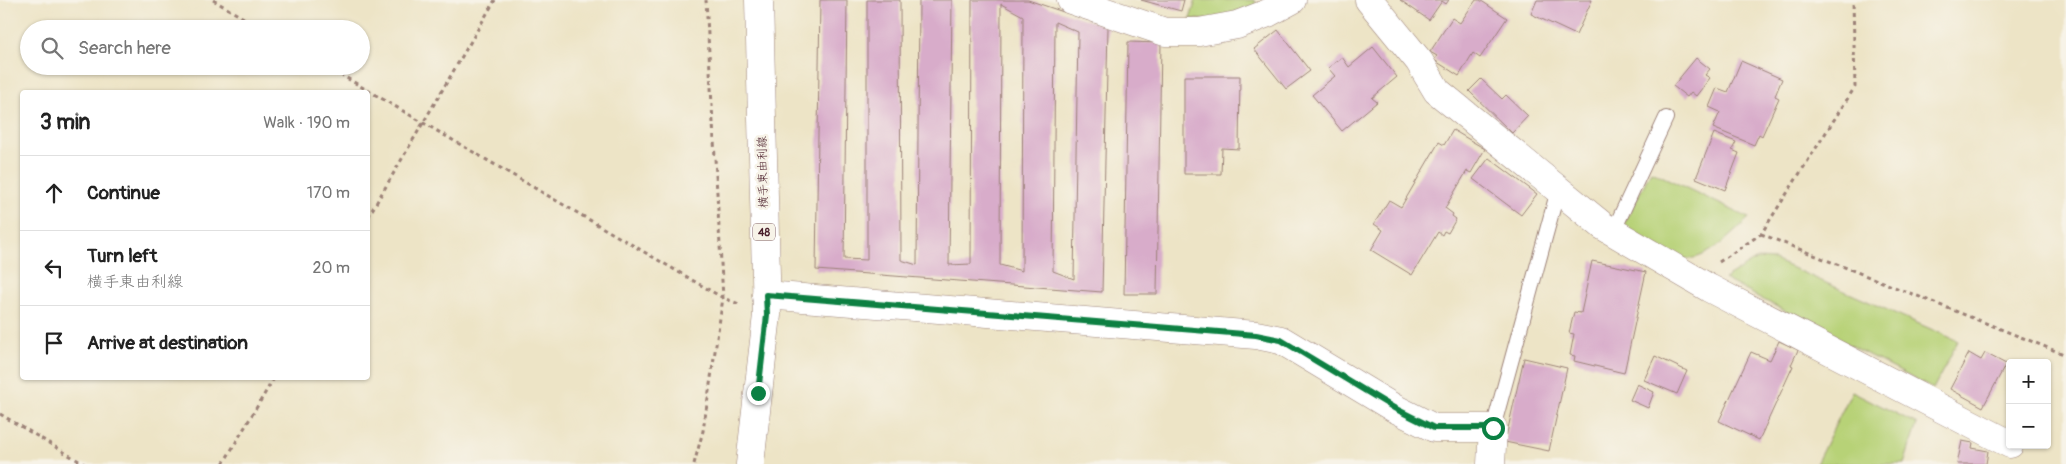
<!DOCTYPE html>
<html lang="en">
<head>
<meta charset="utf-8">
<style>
	body { margin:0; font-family:Pangolin,"Klee One",sans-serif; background:#f6f6f6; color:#222 }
	.controls { position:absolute; right:15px; bottom:15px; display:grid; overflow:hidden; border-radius:5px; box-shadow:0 1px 4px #0004 }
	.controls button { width:45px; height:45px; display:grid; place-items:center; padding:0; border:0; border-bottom:1px solid #e0e0e0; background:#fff; color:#222; font:25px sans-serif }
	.stop { position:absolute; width:15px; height:15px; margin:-11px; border:4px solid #0b8043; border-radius:50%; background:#fff }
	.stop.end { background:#0b8043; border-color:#fff; box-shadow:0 1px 5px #0008 }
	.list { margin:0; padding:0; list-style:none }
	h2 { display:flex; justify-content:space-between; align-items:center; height:65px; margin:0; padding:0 20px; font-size:21px }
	h2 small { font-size:16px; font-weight:400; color:#767676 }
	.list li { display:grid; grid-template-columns:32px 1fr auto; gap:15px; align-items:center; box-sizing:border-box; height:75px; padding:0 20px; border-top:1px solid #e0e0e0 }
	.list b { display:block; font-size:19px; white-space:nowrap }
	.list p { margin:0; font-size:16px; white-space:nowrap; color:#767676 }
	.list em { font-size:16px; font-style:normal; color:#767676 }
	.icon { flex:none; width:28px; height:28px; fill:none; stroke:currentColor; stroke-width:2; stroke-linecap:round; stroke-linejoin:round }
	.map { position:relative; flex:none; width:2066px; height:464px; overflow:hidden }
	.search { position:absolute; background:#fff; box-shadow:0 1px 4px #0004; left:20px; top:20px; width:350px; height:55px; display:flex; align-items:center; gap:12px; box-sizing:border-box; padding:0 18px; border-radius:28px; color:#767676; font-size:19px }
	.panel { position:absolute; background:#fff; box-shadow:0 1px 4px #0004; left:20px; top:90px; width:350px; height:290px; border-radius:5px }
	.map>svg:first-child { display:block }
</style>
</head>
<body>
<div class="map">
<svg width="2066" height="464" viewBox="0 0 2066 464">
	<rect width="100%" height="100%" fill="#f7f3e8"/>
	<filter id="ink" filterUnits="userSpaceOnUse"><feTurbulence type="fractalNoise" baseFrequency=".02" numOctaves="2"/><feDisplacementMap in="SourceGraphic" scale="10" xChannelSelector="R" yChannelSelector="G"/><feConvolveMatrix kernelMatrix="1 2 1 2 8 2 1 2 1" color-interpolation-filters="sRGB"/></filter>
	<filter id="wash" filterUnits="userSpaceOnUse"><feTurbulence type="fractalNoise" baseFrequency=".0096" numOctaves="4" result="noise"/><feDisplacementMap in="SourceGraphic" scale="20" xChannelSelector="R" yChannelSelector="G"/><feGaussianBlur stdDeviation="1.12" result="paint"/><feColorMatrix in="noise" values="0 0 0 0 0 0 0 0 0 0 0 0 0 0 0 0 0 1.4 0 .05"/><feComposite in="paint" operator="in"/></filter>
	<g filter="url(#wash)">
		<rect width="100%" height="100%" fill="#ede4c6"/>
		<!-- green -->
		<path fill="#b7d277" stroke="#807851" d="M1196,0H1254L1257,5L1209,20L1190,19Z
			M1651,171L1749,218C1733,233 1705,264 1681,258C1666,255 1637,234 1623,226Z
			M1757,259L1774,260L1958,341L1933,389L1724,279Z
			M1852,391L1917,424L1904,464H1816Z"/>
		<g id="blocks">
			<!-- building -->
			<path fill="#d8acca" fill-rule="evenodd" d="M820,0H847L844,259L867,260V0H900L901,260L917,265L919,0H952L949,265L971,264L972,0H1028L1108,27L1102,292L816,270ZM1001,4L1023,16L1022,271L1000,265ZM1055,22L1078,32L1074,279L1053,271Z
				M1141,0H1184L1181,11Z
				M1400,0H1449L1446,4L1442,1L1429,20Z
				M1476,0H1480L1507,18L1480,58L1473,53L1459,76L1434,60L1437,56L1430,52L1452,18L1460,23Z
				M1537,0H1592L1576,35L1531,14Z
				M1278,30L1310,71L1286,89L1254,49Z
				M1128,42L1161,43L1157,294H1124Z
				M1373,47L1397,77L1372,98L1377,102L1342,131L1312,95L1335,76L1328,68L1342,57L1349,67Z
				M1696,58L1710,69L1705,75L1710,78L1696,96L1691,92L1687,97L1673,86Z
				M1741,61L1782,79L1775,96L1779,98L1762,136L1759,134L1754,145L1713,128L1720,112L1709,107L1717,88L1728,92Z
				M1184,76H1240L1239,149L1222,148L1221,174H1184Z
				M1481,79L1502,99L1506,95L1528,116L1512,133L1469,91Z
				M1453,130L1485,149L1471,173L1467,171L1445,208L1453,214L1452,216L1456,219L1448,233L1444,231L1442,235L1438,232L1412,275L1371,250L1383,230L1374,224L1389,200L1401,207L1439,142L1444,145Z
				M1714,133L1736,142L1732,150L1739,153L1725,190L1696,178Z
				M1489,158L1537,194L1521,215L1473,179Z
				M1592,261L1646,272L1624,373L1574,361L1575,356L1570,355L1574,334L1569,333L1574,312L1581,313Z
				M1779,341L1798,350L1791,365L1793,366L1759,440L1719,421L1751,352L1770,360Z
				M1969,353L1981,360L1985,353L2006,364L1983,407L1950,389Z
				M1655,356L1687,371L1677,394L1644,380Z
				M1524,358L1567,368L1549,451L1505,442Z
				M1637,384L1654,392L1648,408L1630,400Z
				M1962,441L1973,443L1972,448L1988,451L1986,464H1957Z"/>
		</g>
	</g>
	<g filter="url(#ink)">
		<use href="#blocks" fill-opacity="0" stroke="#9c8278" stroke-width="1"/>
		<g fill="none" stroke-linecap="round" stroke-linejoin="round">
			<defs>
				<path id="lane" d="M1613,232L1666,118
					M1493,428L1558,190"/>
				<path id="street" d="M1071,0L1165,32H1199L1237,25L1268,13L1292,0
					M1369,0L1419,61L1437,91L1603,226L1709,288L2010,444
					M766,295L1256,335L1281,340L1394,408L1434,428H1493L1491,464"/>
				<path id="primary" d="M750,464L767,315L759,0"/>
			</defs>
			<!-- lane casing -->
			<use href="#lane" stroke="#9c8278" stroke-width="16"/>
			<!-- street casing -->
			<use href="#street" stroke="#9c8278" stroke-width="29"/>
			<!-- primary casing -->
			<use href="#primary" stroke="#9c8278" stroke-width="29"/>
			<!-- path -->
			<path stroke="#9c8278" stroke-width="3" stroke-dasharray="4 4" stroke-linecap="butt" d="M213,0L262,29
				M326,66L723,298L739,304
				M368,217L495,0
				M1761,234L2066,355
				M1719,262L1761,234L1855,87L1853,0
				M0,414L84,464
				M223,464L274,378
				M694,464L703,431L723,298L706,0"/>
			<!-- lane -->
			<use href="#lane" stroke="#fff" stroke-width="14"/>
			<!-- street -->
			<use href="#street" stroke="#fff" stroke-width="28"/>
			<!-- primary -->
			<use href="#primary" stroke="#fff" stroke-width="28"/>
		</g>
	</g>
	<g fill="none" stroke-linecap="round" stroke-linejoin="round" filter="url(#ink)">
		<!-- route -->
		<path stroke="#0b8043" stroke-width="6" d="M758,393L767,315L766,295L1256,335L1281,340L1394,408L1434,428H1493"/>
	</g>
	<g text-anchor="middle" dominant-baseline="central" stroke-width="5" stroke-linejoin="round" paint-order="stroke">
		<!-- shield labels -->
		<rect fill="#f7f3e8" stroke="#7e5f64" stroke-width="1" x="753" y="223.5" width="22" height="17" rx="4"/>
		<g font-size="11" font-weight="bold" fill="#4a1f2b">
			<text x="764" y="232">48</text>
		</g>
		<!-- street labels -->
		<g font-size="12" fill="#4a1f2b" stroke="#f7f3e8">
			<text transform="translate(763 172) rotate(-91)">横手東由利線</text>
		</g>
	</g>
</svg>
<div class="controls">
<button>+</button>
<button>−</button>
</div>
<div class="stop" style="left:1493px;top:428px"></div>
<div class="stop end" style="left:758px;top:393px"></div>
<div class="search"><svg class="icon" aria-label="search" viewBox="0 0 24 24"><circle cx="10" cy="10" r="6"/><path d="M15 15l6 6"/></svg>Search here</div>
<section class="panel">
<h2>3 min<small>Walk · 190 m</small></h2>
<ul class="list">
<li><svg class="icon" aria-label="ahead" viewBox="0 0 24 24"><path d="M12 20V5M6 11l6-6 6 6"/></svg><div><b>Continue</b></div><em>170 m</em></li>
<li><svg class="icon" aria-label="left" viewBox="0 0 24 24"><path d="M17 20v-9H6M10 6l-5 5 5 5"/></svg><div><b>Turn left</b><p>横手東由利線</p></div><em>20 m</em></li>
<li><svg class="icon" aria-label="arrive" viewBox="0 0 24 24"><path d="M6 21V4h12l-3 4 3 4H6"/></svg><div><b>Arrive at destination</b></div></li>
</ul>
</section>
</div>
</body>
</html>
